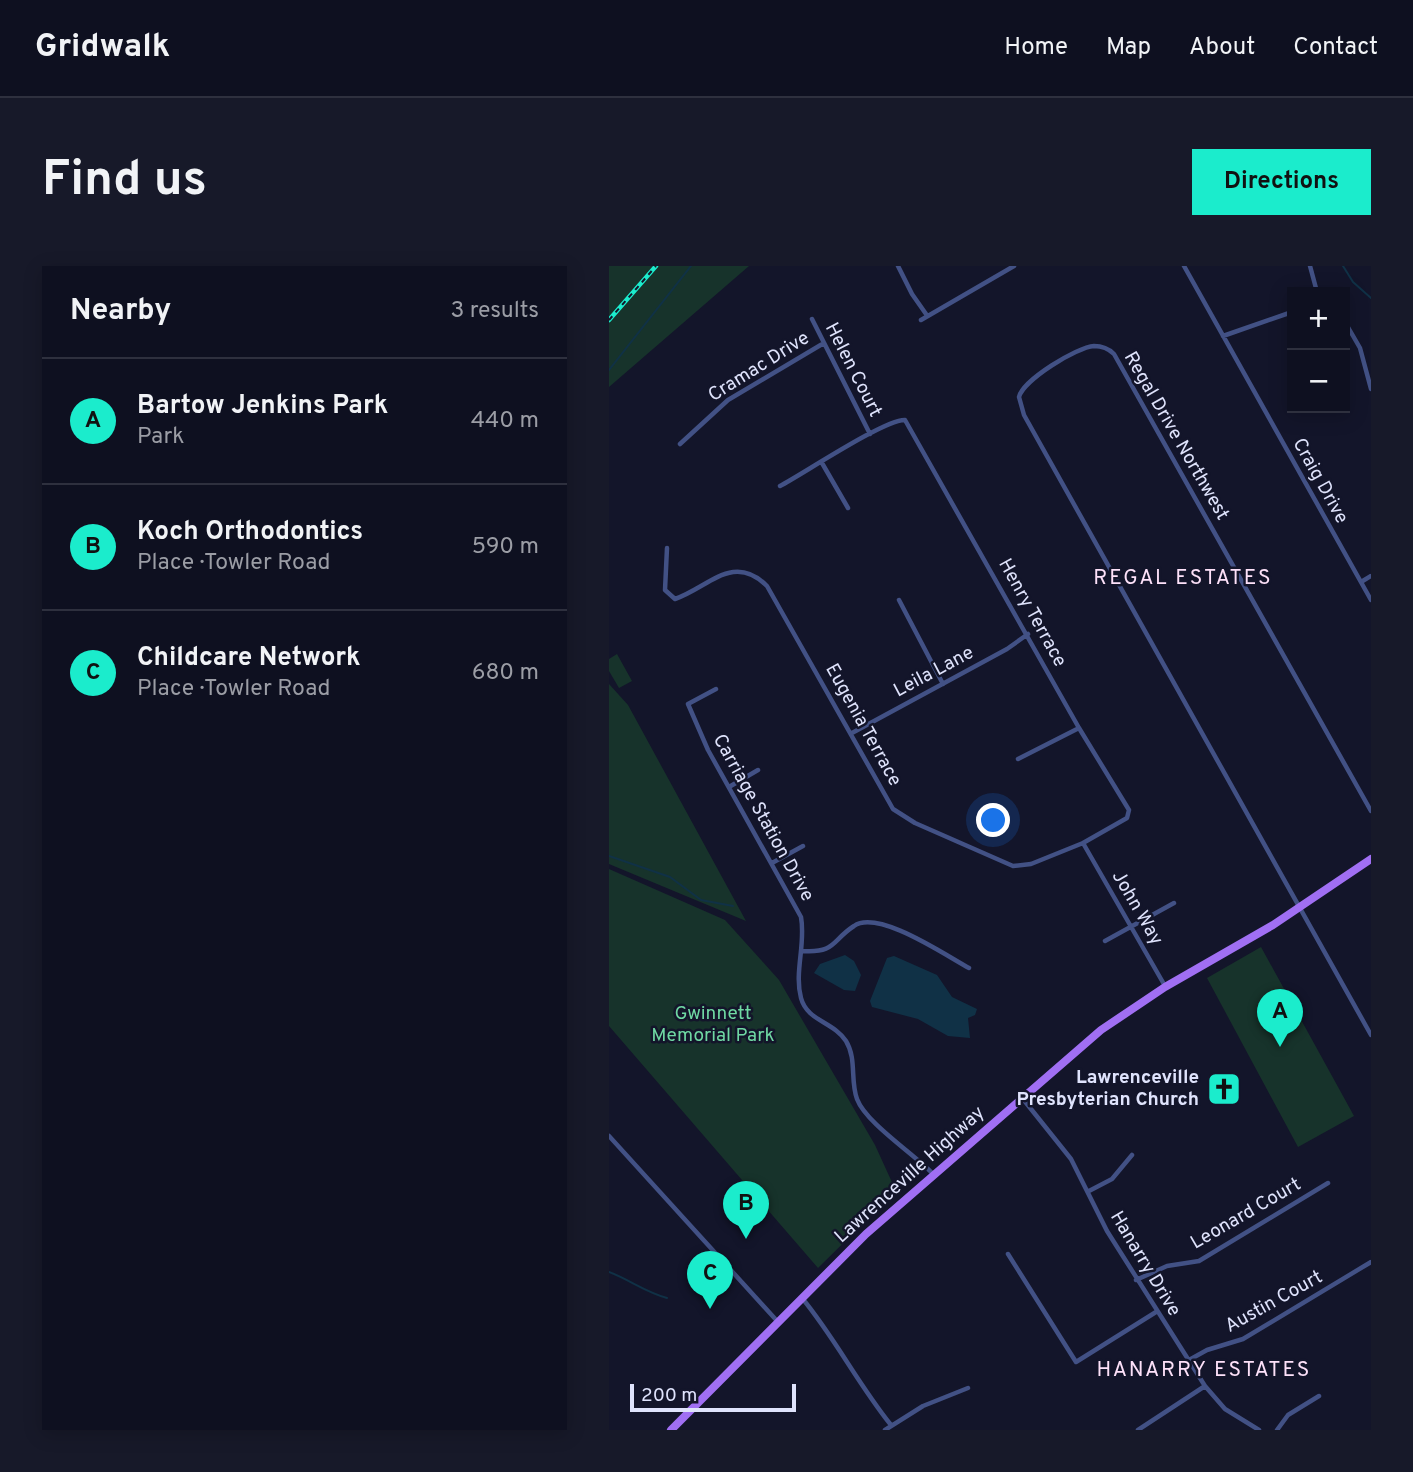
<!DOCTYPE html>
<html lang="en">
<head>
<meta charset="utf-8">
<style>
	body { margin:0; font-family:Overpass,sans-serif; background:#171929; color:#f1f3f6 }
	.controls { position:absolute; right:21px; top:21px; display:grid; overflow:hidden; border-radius:0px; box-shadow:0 4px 18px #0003 }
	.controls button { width:63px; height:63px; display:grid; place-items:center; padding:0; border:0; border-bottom:2px solid #2e303e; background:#0e1020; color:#f1f3f6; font:35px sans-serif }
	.scale { position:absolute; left:21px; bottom:18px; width:166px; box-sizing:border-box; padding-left:7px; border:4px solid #dfe3fc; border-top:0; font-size:19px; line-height:24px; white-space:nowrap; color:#dfe3fc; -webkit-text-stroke:5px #13152a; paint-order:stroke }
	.you { position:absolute; left:385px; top:555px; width:24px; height:24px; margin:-18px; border:5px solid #fff; border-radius:50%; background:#1a73e8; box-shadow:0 0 0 10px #1a73e833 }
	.badge { display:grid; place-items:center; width:46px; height:46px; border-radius:50%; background:#1beccc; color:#111; font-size:23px; font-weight:700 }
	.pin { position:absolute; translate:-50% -58px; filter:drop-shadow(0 2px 4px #0008) }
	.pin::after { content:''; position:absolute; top:37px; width:24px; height:21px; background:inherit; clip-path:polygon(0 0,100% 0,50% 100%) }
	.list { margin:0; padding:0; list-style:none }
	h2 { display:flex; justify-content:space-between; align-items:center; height:91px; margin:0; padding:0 28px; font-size:30px }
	h2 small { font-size:23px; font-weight:400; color:#9b9da5 }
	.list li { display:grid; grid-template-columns:46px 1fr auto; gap:21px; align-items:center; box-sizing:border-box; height:126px; padding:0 28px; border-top:2px solid #2e303e }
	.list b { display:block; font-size:26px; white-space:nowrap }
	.list p { margin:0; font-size:23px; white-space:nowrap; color:#9b9da5 }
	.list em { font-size:23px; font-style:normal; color:#9b9da5 }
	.map { position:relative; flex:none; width:762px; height:1164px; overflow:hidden; border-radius:0px }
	header { display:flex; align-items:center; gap:42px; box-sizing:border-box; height:98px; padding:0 35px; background:#0e1020; border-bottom:2px solid #2e303e }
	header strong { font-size:33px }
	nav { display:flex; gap:38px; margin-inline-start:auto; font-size:24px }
	.intro { display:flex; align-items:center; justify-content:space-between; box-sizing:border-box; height:168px; padding:0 42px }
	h1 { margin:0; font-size:49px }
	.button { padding:18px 32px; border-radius:0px; background:#1beccc; color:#111; font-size:24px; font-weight:700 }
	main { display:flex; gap:42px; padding:0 42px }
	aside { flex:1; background:#0e1020; border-radius:0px; box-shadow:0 4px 18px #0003 }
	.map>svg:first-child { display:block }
</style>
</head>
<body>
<header>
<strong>Gridwalk</strong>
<nav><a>Home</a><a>Map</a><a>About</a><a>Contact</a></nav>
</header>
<div class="intro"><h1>Find us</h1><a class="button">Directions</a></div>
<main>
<aside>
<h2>Nearby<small>3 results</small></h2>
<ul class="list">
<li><span class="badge">A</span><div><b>Bartow Jenkins Park</b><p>Park</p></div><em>440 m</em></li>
<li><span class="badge">B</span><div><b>Koch Orthodontics</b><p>Place · Towler Road</p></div><em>590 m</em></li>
<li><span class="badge">C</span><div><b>Childcare Network</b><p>Place · Towler Road</p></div><em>680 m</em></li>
</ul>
</aside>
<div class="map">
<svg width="762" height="1164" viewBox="0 0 762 1164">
	<rect width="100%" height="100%" fill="#13152a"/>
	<!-- green -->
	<path fill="#17332b" d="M0,0H140L0,121Z
		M8,388L23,415L10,422L0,405V393Z
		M0,418L19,439L137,655L0,598Z
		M0,603L116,654L170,714L266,879L287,925L209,1002L0,760Z
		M652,681L745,850L689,881L598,712Z"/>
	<!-- water -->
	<path fill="#103146" d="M236,689L245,695L252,709L246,725L235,724L205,707L211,698Z
		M285,690L328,709L343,731L368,743L366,749L359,752L361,772L339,770L309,753L263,741L261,735L278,692Z"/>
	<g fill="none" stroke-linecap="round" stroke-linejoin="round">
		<!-- stream -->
		<path stroke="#103146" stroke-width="2" d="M734,0L744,16L762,32
			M0,104L82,0
			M0,590L61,611L92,634L124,640
			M0,1006C21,1014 36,1026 58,1032"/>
		<!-- minor -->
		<path stroke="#425185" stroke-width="4.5" d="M289,0L303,28L317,48
			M575,0L762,334
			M701,0L708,26
			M203,53L261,168
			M312,54L405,0
			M736,56L751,82L762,123
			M614,70L683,46
			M71,178L119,134L215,77
			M213,197L239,242
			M58,282L56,324L66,333C99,322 124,286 158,320L284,543L306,557L404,600L422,598L474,577L518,552L520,544L470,462L296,154C276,153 194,208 171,220
			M752,316L762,310
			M290,334L334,418
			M107,423L79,438L99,484L192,651C197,678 185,706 192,732C198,755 225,756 237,775C248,793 241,814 248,833C257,857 305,888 324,908
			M243,467L398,383L419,368
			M409,493L470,462
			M120,521L149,504
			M762,545L505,88C500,83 493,80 485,80C468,81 414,114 410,131L415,149L762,769
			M474,577L556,720
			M163,597L194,580
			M496,675L565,637
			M194,685C227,687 222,675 245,660C269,643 336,689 360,702
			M414,833L462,893L498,965L596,1120L616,1143L650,1164
			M0,870L169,1056
			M480,925L503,913L523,889
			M399,988L467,1096L547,1046
			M527,1014L558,1000L590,995L719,917
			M193,1032C226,1072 249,1118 282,1159
			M580,1094L598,1084L634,1073L762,996
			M276,1164L314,1140L359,1122
			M529,1164L596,1120
			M668,1164L679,1149L710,1130"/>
		<!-- primary -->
		<path stroke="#a06ff3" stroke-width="8" d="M62,1164L257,968L492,764L556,721L664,659L762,593"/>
		<defs>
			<path id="rail" d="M0,54L47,0"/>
		</defs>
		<!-- rail casing -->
		<use href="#rail" stroke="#1beccc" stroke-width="4.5"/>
		<!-- rail -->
		<use href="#rail" stroke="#13152a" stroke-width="2" stroke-dasharray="5" stroke-linecap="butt"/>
	</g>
	<!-- icons -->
	<defs>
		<symbol id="church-square" viewBox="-11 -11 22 22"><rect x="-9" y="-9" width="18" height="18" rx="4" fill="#1beccc" stroke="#13152a"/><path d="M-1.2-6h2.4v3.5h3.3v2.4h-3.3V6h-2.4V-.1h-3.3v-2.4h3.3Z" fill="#111"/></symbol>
	</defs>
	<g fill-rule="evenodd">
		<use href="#church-square" x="596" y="804" width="38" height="38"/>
	</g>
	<g text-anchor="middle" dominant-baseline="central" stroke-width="5" stroke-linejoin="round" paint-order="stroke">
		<!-- street labels -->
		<g font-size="19" fill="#dfe3fc" stroke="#13152a">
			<text transform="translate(150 101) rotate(-32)">Cramac Drive</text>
			<text transform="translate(244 104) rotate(63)">Helen Court</text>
			<text transform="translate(567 170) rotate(60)">Regal Drive Northwest</text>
			<text transform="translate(711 215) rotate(61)">Craig Drive</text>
			<text transform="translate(423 347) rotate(61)">Henry Terrace</text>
			<text transform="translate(325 406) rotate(-28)">Leila Lane</text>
			<text transform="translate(254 459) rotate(61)">Eugenia Terrace</text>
			<text transform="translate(154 552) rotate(61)">Carriage Station Drive</text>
			<text transform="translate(528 642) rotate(60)">John Way</text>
			<text transform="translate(301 909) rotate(-42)">Lawrenceville Highway</text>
			<text transform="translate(637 948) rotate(-30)">Leonard Court</text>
			<text transform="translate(536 998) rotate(59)">Hanarry Drive</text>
			<text transform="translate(665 1036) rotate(-29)">Austin Court</text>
		</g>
		<!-- park labels -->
		<g font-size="19" fill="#6fd8a3" stroke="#13152a">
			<text x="104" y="748">Gwinnett<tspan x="104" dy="22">Memorial Park</tspan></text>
		</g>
		<!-- poi labels -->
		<g font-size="19" font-weight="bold" fill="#dfe3fc" stroke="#13152a" text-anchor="end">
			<text x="590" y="812">Lawrenceville<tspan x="590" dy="22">Presbyterian Church</tspan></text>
		</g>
		<!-- neighbourhood labels -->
		<g font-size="21" letter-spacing="2" fill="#fde1f9" stroke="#13152a">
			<text x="574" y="312">REGAL ESTATES</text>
			<text x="595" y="1104">HANARRY ESTATES</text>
		</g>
	</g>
</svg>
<div class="controls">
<button>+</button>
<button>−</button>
</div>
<div class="scale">200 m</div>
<div class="you"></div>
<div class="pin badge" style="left:671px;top:781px">A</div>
<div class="pin badge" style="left:137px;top:973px">B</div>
<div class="pin badge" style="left:101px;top:1043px">C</div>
</div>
</main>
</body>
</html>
